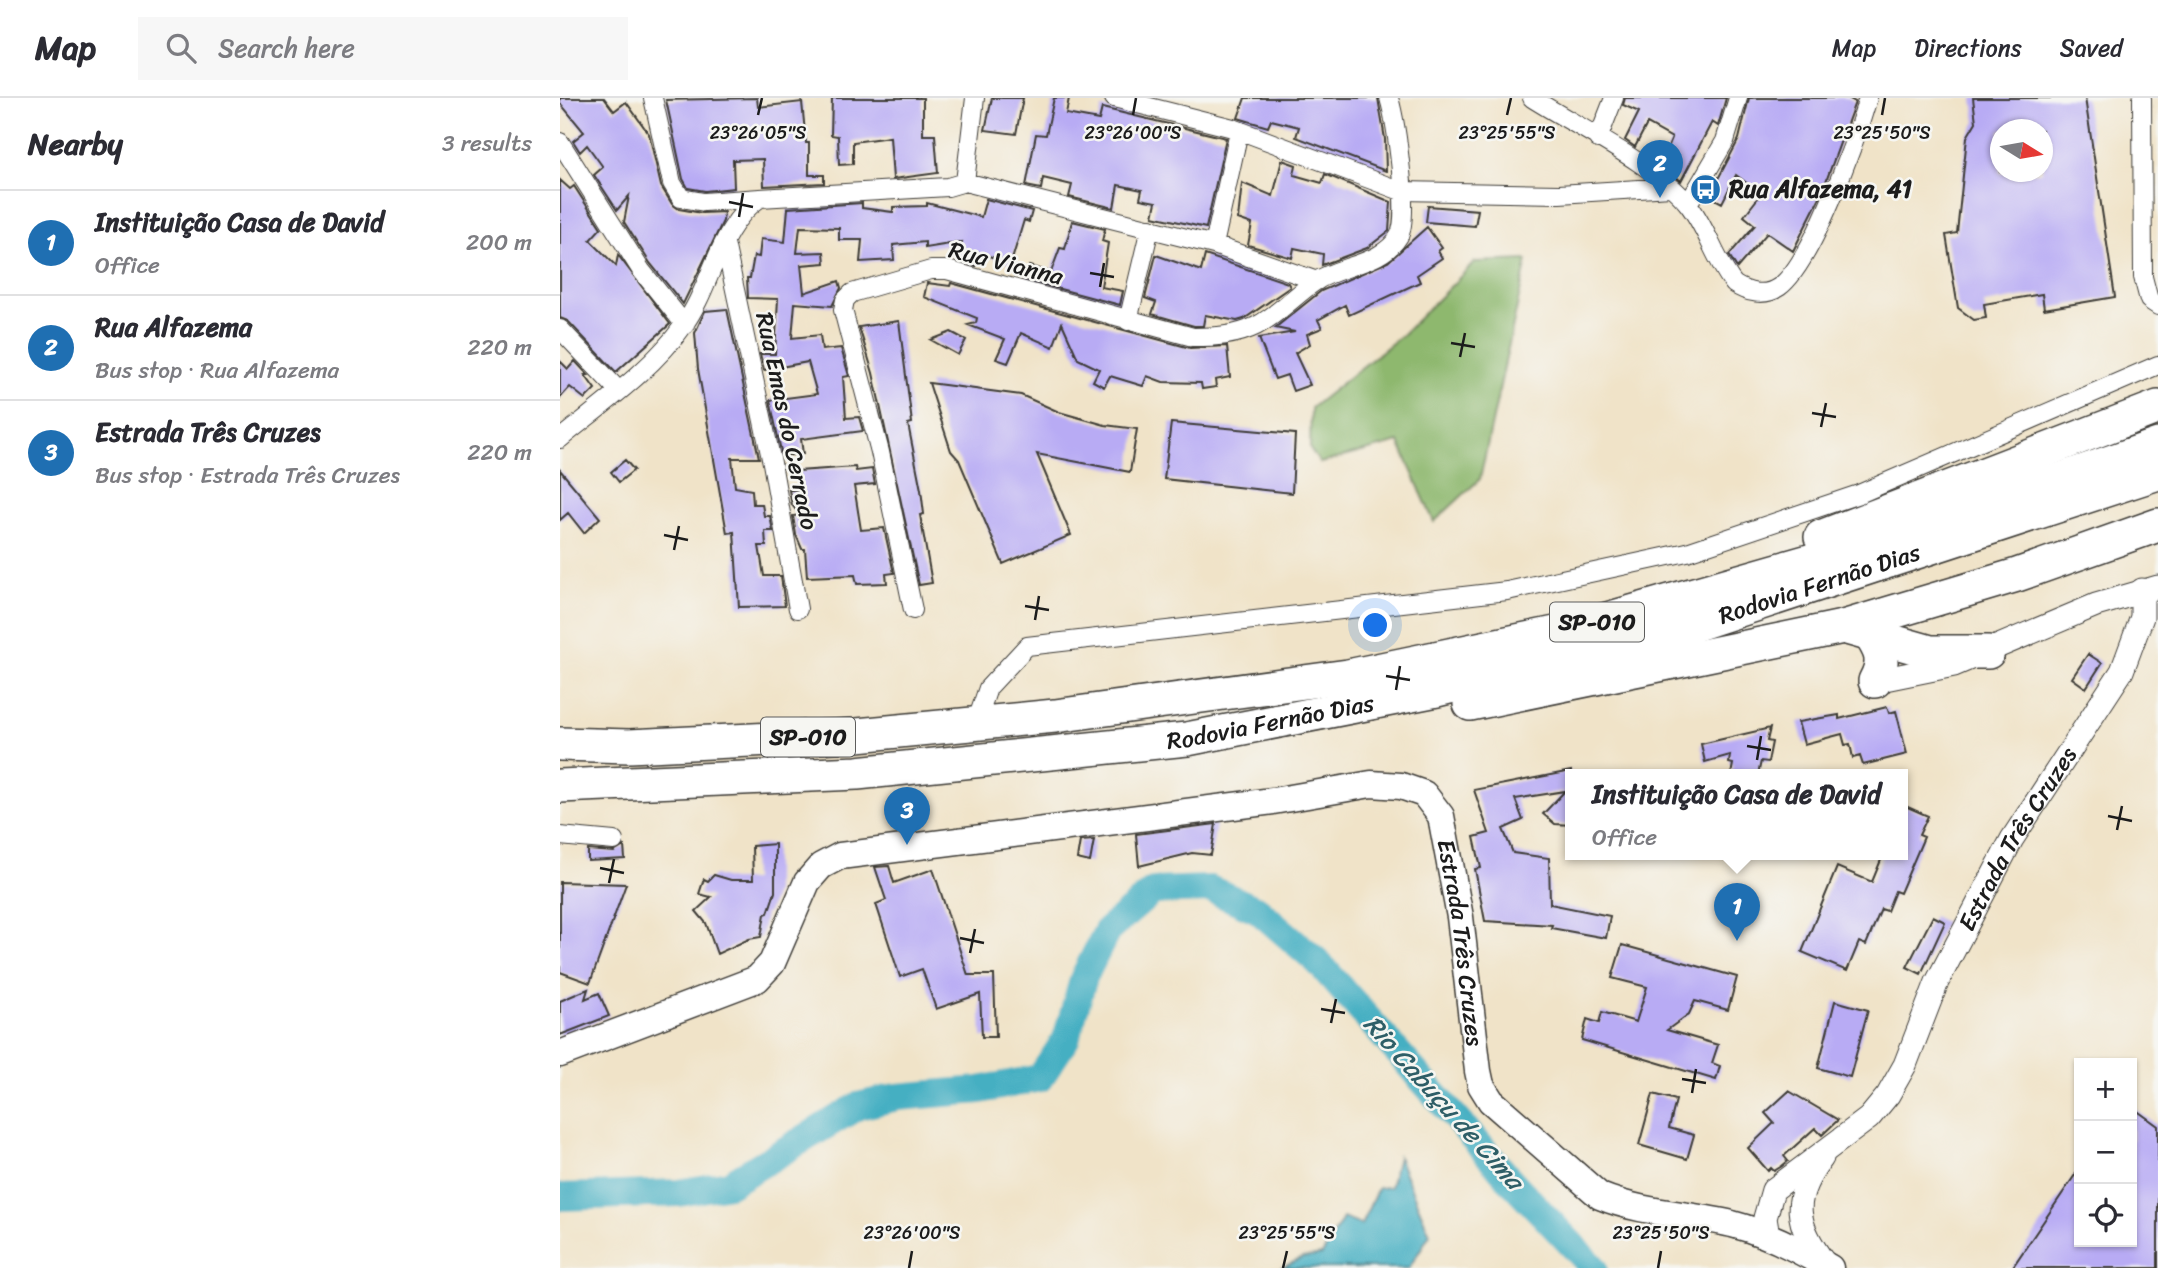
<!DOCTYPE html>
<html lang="en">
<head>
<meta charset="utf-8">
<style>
	body { margin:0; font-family:Sriracha,sans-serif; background:#f7f7f7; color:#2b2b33 }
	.controls { position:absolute; right:21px; bottom:21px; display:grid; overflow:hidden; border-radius:0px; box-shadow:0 2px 5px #0004 }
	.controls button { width:63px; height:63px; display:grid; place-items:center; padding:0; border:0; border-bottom:2px solid #e1e1e2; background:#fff; color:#2b2b33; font:35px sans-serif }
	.compass { position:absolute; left:1430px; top:21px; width:63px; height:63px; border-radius:50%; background:#fff; box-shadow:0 2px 5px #0004; rotate:101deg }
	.you { position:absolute; left:816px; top:528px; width:24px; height:24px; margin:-18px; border:5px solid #fff; border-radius:50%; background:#1a73e8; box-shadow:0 0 0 10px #1a73e833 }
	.badge { display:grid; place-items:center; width:46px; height:46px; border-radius:50%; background:#1f6fb2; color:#fff; font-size:23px; font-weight:700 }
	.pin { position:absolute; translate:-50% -58px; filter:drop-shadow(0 2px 4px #0008) }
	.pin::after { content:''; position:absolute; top:37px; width:24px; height:21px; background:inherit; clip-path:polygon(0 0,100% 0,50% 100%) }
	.popup { position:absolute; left:1005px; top:671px; width:343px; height:91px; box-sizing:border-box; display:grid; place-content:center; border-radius:0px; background:#fff; filter:drop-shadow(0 2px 5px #0005); font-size:23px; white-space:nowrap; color:#7c7c81 }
	.popup b { font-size:26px; color:#2b2b33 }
	.popup::after { content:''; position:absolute; left:50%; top:100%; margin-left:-14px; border:14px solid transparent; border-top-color:#fff }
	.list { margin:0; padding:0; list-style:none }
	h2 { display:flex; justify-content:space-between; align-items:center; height:91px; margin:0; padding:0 28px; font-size:30px }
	h2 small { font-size:23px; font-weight:400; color:#7c7c81 }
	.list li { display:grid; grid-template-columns:46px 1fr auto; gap:21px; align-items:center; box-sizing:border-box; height:105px; padding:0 28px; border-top:2px solid #e1e1e2 }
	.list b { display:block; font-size:26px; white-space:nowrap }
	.list p { margin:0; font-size:23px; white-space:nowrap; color:#7c7c81 }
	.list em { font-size:23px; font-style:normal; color:#7c7c81 }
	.icon { flex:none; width:38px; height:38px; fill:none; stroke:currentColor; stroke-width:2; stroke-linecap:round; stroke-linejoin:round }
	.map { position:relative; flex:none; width:1598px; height:1170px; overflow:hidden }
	header { display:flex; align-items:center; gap:42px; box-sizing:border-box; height:98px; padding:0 35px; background:#fff; border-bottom:2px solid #e1e1e2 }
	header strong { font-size:33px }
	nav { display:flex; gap:38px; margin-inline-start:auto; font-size:24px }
	.search { width:490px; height:63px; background:#f7f7f7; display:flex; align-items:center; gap:18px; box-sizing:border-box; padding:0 24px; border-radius:0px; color:#7c7c81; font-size:26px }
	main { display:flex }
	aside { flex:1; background:#fff }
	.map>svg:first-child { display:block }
</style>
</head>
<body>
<header>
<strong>Map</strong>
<div class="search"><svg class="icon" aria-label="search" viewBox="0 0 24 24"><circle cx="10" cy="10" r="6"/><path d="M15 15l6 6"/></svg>Search here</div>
<nav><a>Map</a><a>Directions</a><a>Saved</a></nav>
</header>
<main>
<aside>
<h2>Nearby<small>3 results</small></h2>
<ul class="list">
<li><span class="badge">1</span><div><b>Instituição Casa de David</b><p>Office</p></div><em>200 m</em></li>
<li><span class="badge">2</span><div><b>Rua Alfazema</b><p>Bus stop · Rua Alfazema</p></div><em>220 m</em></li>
<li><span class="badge">3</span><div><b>Estrada Três Cruzes</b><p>Bus stop · Estrada Três Cruzes</p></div><em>220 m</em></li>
</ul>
</aside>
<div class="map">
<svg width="1598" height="1170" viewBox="0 0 1598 1170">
	<rect width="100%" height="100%" fill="#f6f6f2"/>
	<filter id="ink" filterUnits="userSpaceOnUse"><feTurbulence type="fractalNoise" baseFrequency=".0143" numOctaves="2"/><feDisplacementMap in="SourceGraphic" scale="14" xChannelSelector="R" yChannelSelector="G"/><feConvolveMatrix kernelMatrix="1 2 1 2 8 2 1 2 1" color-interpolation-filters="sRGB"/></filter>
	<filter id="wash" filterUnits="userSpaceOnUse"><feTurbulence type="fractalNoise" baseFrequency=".00686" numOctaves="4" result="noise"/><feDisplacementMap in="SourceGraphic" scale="28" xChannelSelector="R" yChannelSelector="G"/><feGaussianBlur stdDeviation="1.57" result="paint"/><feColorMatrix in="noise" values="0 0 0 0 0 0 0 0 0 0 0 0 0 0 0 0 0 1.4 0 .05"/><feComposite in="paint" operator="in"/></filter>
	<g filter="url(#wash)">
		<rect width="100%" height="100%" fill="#f0e3c8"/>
		<!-- forest -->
		<path fill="#8eb86e" stroke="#556a45" stroke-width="2" d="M967,162L920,381L874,424L839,344L760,365L750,351L751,310L842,237L915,164Z"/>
		<!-- water -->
		<path fill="#44afc2" stroke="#30666f" stroke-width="2" d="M838,1059L870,1136L849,1170H721L743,1160L762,1157L783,1120L801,1127L818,1090L830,1089Z"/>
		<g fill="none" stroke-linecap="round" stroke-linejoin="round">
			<!-- river -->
			<path stroke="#44afc2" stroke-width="28" d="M0,1099L119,1095L169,1086L298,1008L337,999L420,992L480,980L506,941L524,879L547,833L593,793L650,791L698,812L758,864L953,1085L1034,1170"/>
		</g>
		<g id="blocks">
			<!-- building -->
			<path fill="#b8abf4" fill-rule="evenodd" d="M0,0H44L54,13L66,4L89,36L101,88L112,106L119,111L142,115L164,114L163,123L123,206L90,165L64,124L69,98L57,112L34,77L43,69L27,47L20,54L13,43L24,34L0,5Z
				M197,0L198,9L242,4L246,45H249V77H264V85L204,88L203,61L173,62L174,90L145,93L128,90L123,81L106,2Z
				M272,0H363V37H375L378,75L333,81L330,39L293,44V66L279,67L278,38L271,37Z
				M432,0H463L456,36L425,32Z
				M494,0H509L506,16L539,22L542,10L666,40L646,130L593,118L596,104L580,101L582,92L558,87L554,110L509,99L512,87L483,80L481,91L466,88L476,36L486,37Z
				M685,0H818L825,41L826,73L736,39L739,29L711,22L708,29L678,20Z
				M1065,0H1166L1158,28L1152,24L1121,83L1101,66L1112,40L1087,26L1075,49L1065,42L1079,14L1063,7Z
				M1189,0H1288L1295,4L1261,97L1233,153L1207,135L1177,170L1169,157L1195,127L1184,118L1201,96L1176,77L1162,105L1149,98L1179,41Z
				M1413,0H1525L1555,199L1484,211L1482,196L1424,206L1426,220L1414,222L1398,210L1386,137L1397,135L1407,39L1416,24ZM1440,32H1482V74H1440Z
				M722,62L736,67L734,77L762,85L765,76L831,104L829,133L807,150L762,167L763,156L734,150L732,160L688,147L692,126L678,121L682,85L713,98Z
				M0,82L10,91L14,88L41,130L30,142L56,168L58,157L110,226L56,274L8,223L0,220Z
				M426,101L472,113L469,124L464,122L451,165L419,155L416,168L397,163L402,144L365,150V144L333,147L334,162L300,164L302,142H279V130L240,129L237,155L264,154L265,165L241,167L244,195L279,183L281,190L272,208L235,205L232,240L260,237L262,252L281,250L289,278L283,279L286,320L299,319L303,333L241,341L243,356L222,358L210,302L257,296L248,264L204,272L200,256H215L218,201L188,200L187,180H190L194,158L199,159L201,141L225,144L228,110L302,105V110L333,114V109L367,108V105L421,119Z
				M868,108L918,112L915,128L866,124Z
				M512,123L545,131L542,143L548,145L541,189L563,193L560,207L466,182L469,168L491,174L500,150L505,151Z
				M867,129L882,150L878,153L882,160L857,177L860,184L789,217L785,207L758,222L762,230L747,236L750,246L735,255L750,287L733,293L727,277L715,281L699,240L735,234L715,230L761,193L828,164Z
				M596,157L641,173L645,157L728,185L730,189L684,221L677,223L645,217L643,228H634L592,216L596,204L585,200Z
				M367,185L390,188L391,185L630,250L667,248L670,279L655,282L656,289L642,291L641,285L603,284L587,278L583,288L550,278L544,289L533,283L539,271L518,261L502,225L493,249L461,235L448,265L436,261L445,241L408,227L416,225L417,220L364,199Z
				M167,211L199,360H172L175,389L192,392L193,406H202L204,418H210L213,433H205L206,448H199L204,478H221L225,508L179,509L174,434L167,435L138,271L135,235L145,213Z
				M339,223L352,325L348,326L361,392L364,416L360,417L372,485L359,487L313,275L299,229Z
				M391,234L406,242L398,257L371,242Z
				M0,263L8,271L15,263L28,277H25L35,291L25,301L10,289L0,300Z
				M369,285L461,297L499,314L545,327L577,331L570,374L477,356L511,437L443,466L399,362L391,353Z
				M611,325L735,336L732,395L604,381Z
				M65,362L74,372L59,384L51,374Z
				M295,369L296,373L312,371L315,386L294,388L301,432L324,430L334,475L326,476L327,485L297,486L295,477L247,479L245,451H242L236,437L233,418L240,417L232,407L229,392H238V373Z
				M0,372L40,420L24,435L8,415L0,422Z
				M1528,556L1542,565L1526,590L1512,580Z
				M1327,609L1329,615L1336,613L1347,656L1303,667L1300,658L1293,660L1290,646L1285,647L1282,636L1244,646L1238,624L1279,617V621Z
				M1210,630L1207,643L1212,644L1208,664L1201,663L1198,677H1171L1173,666L1169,665L1170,657L1145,664L1141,646Z
				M1011,673V727L995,726L983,716L1005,693L955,701L963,722L943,731L953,755L989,760L990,806L1050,818L1046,840L991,830L992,827L925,823L915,771L921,770L914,739L929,735L914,692Z
				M1343,707L1368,718L1359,737L1364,739L1340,795L1335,793L1327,813L1321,811L1306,847L1299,844L1287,873L1242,854L1277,769L1312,784L1323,757H1343Z
				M656,726L651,757L632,755L579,768L576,736Z
				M534,742L530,764L517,761L520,743Z
				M215,746V794L208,815L205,816L201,839L189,841L157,856L146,825L136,813L151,799L139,796L144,781L148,783L154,777L171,782H193L192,748Z
				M64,748L65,761L28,763V752L54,754Z
				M329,768L334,785L373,771L408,877H434L436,939H422L420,896L376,911L362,871L340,879L316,806L326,802L315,769Z
				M0,784L66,786L30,885L0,874Z
				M1373,818L1385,824L1361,876L1347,869Z
				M1062,847L1177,879L1168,912L1135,903L1129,916L1107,932L1158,947L1152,965L1160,968L1156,982L1022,942L1027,921L1039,925L1042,914L1076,924L1087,889L1052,880Z
				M28,891L25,901L39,895L49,918L0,937V903Z
				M1275,903L1308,912L1290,979L1258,970Z
				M1229,993L1278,1022L1262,1037L1255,1030L1224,1058L1228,1063L1222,1068L1214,1073L1211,1070L1208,1073L1188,1050L1214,1025L1205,1015Z
				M1093,996L1116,1002L1109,1030L1134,1037L1127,1061L1079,1047Z
				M1572,1009L1598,1028V1170H1452L1519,1071V1144H1572Z"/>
		</g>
	</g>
	<g filter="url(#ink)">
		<use href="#blocks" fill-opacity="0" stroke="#3c3a36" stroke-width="2"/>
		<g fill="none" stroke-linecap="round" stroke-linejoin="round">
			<defs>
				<path id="minor" d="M93,0L112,85L121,100L144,104L200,100
					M554,0L673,30L841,93L999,96L1111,89
					M972,0C1014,27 1099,69 1128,106C1147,130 1155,162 1174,186C1187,195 1205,199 1219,189C1252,166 1296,41 1308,0
					M1582,0L1583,179L1589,202L1598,208
					M1038,41L1054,0
					M0,44L81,172L125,227
					M405,84L415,0
					M1128,106L1165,43L1178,0
					M165,145L212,365L238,511
					M654,147L679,33
					M568,223L590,130
					M0,231L59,293
					M0,341C40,308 93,271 123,228C152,189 158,128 200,100L388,89L405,84L654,147L757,183
					M353,512L320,354L283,212L285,202L292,195L371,172H387L633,239C654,239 676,238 696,228C718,217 735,197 756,183C781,167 823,166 839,138C850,118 836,24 829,0
					M416,625L428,590L467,548L947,493L1127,454L1299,396L1598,267
					M0,738L54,743"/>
				<g id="tertiary">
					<path d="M1315,583L1394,567L1536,507L1598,489"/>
					<path d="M1262,1060C1230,1101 1235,1126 1265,1166"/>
					<path id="s1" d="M1208,1138L1205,1120L1213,1092L1309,1020L1328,997L1345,967L1377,884L1452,741L1562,573L1582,519V492"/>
				</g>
				<g id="secondary">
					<path id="s2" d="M0,956L197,881L212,865L247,784L261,768L280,758L713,703L811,686L841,688L864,696L881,718L900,819L918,973L921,987L931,1003L1040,1098C1081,1115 1129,1116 1172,1126C1207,1135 1240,1152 1270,1170"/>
				</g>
				<g id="motorway">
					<path d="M1261,439L1598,309"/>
					<path d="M1283,529L1371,554H1428"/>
					<path d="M1309,535C1321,553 1326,563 1315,583"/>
					<path d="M910,606L1283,529L1457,477L1598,427"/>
					<path d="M0,646L69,648L297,637L495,618L788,578L1005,533L1354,433L1598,347"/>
					<path id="s3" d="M0,688L297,675L627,641L877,592L1097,539L1598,375"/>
				</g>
			</defs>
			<!-- minor casing -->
			<use href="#minor" stroke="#3c3a36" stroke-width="20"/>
			<!-- tertiary casing -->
			<use href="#tertiary" stroke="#3c3a36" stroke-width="25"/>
			<!-- secondary casing -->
			<use href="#secondary" stroke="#3c3a36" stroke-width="29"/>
			<!-- motorway casing -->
			<use href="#motorway" stroke="#3c3a36" stroke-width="36"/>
			<!-- minor -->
			<use href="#minor" stroke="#fff" stroke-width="18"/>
			<!-- tertiary -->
			<use href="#tertiary" stroke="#fff" stroke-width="23"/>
			<!-- secondary -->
			<use href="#secondary" stroke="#fff" stroke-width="26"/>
			<!-- motorway -->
			<use href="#motorway" stroke="#fff" stroke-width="33"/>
		</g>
	</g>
	<!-- ticks -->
	<path fill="none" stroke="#1c1c1c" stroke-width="2.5" d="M198,17L202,0M573,17L576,0M947,17L951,0M1322,17L1325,0M169,104L193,109M179,119L183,95M530,175L554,179M540,189L544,165M891,245L915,249M900,259L905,235M1252,315L1276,319M1261,329L1266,305M104,437L128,442M114,452L119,428M465,508L489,512M475,522L479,498M826,578L850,582M836,592L840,568M1187,648L1211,652M1197,662L1201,638M1548,718L1572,723M1557,732L1562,708M40,770L64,775M49,785L54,761M400,840L424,845M410,855L415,831M761,911L785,915M771,925L776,901M1122,981L1146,985M1132,995L1136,971M349,1170L352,1153M723,1170L727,1153M1098,1170L1101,1153"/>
	<!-- icons -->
	<defs>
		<symbol id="bus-disc" viewBox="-11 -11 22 22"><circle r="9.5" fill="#1f6fb2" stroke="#f6f6f2"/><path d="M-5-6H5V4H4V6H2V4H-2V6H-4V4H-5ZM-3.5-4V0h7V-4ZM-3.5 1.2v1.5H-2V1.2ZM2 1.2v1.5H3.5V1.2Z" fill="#fff"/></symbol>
	</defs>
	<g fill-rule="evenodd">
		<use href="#bus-disc" x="1128" y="74" width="35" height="35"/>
	</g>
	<g text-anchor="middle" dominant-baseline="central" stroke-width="5" stroke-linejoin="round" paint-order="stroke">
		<!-- shield labels -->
		<g fill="#f6f6f2" stroke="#5d5d5c" stroke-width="2">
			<rect x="990" y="504.5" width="94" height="39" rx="5"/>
			<rect x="201" y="619.5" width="94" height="39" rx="5"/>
		</g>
		<g font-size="23" font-weight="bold" fill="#1c1c1c">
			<text x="1037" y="524">SP-010</text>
			<text x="248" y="639">SP-010</text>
		</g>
		<!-- poi labels -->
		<g font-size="24" font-weight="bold" fill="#1c1c1c" stroke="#f6f6f2" text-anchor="start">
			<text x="1169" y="91">Rua Alfazema, 41</text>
		</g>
		<!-- street labels -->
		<g font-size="24" fill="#1c1c1c" stroke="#f6f6f2">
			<text transform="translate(446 165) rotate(14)">Rua Vianna</text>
			<text transform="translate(227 323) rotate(78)">Rua Emas do Cerrado</text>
			<text stroke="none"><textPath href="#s3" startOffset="1281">Rodovia Fernão Dias</textPath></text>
			<text stroke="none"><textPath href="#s3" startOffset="714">Rodovia Fernão Dias</textPath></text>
			<text stroke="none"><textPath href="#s1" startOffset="485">Estrada Três Cruzes</textPath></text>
			<text stroke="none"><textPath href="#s2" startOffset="1110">Estrada Três Cruzes</textPath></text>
		</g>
		<!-- water labels -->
		<g font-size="26" font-style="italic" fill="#2e5e67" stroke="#f6f6f2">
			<text transform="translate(884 1004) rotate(48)">Rio Cabuçu de Cima</text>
		</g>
	</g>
	<g font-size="18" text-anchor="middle" fill="#1c1c1c" stroke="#f6f6f2" stroke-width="5" stroke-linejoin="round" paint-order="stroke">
		<text x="198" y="41">23°26'05"S</text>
		<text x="1322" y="41">23°25'50"S</text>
		<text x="573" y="41">23°26'00"S</text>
		<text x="947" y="41">23°25'55"S</text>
		<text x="352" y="1141">23°26'00"S</text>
		<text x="727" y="1141">23°25'55"S</text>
		<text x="1101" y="1141">23°25'50"S</text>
	</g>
</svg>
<div class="controls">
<button>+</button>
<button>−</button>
<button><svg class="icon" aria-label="locate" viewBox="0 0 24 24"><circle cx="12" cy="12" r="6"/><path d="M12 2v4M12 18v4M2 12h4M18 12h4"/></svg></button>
</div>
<svg class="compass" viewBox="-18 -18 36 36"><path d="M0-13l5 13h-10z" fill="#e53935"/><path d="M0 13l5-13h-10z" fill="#7c7c81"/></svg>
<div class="you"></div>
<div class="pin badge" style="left:1177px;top:843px">1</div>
<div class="popup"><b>Instituição Casa de David</b>Office</div>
<div class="pin badge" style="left:1100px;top:100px">2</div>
<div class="pin badge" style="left:347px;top:747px">3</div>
</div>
</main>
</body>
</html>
